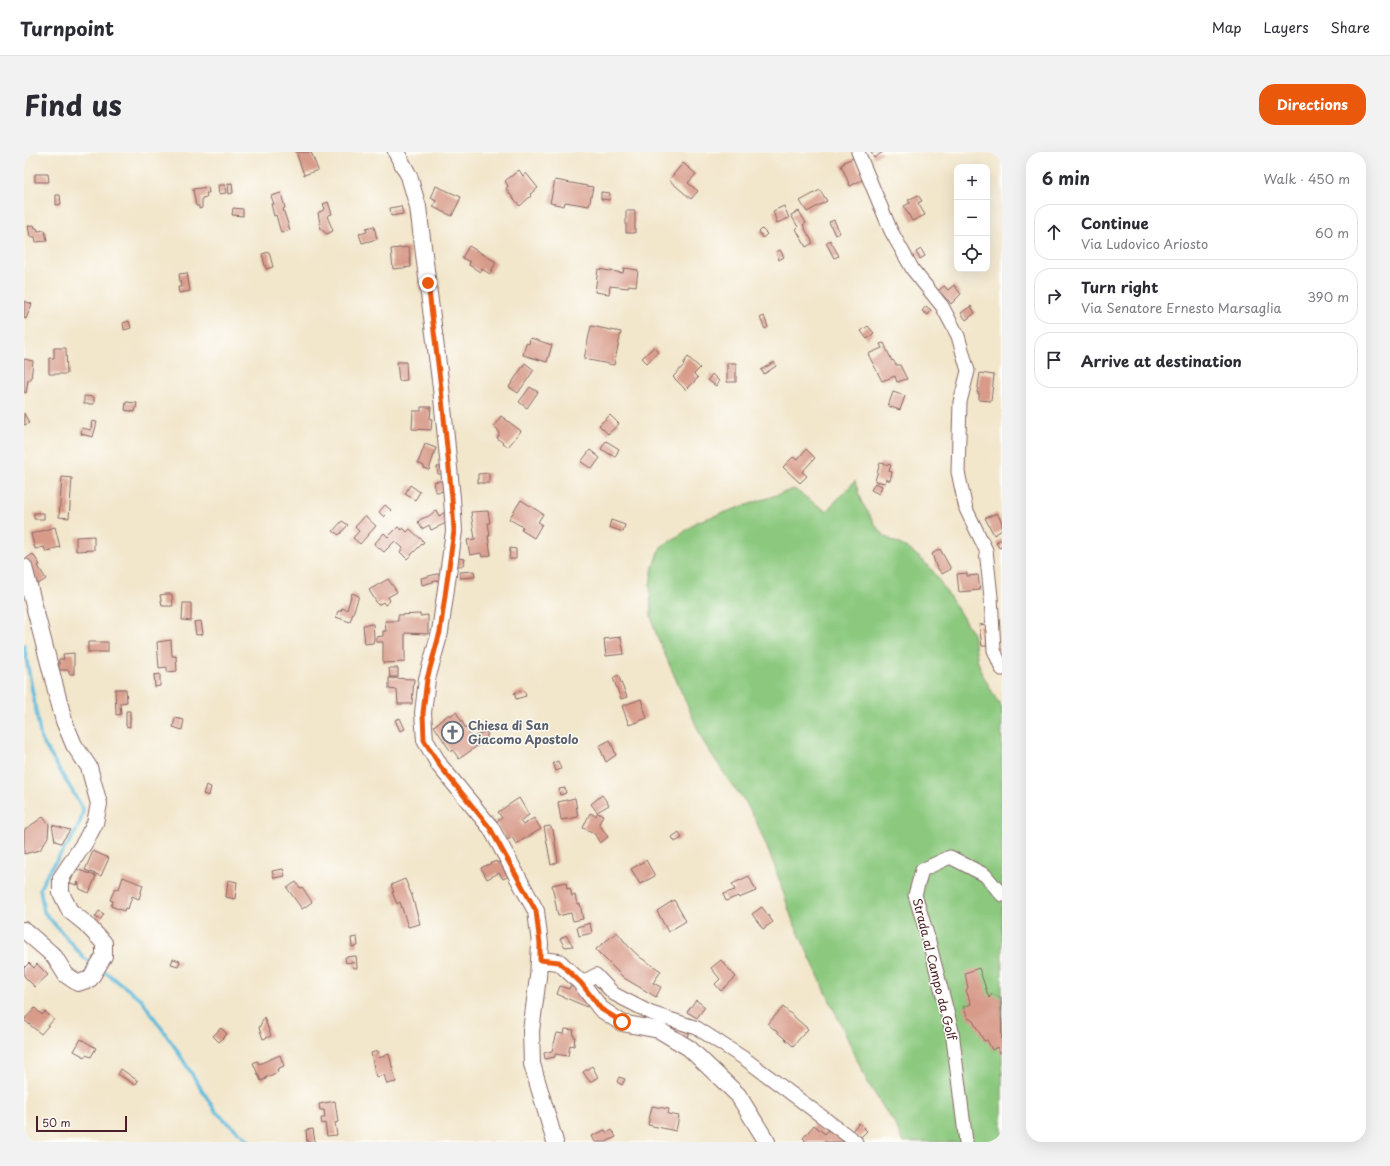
<!DOCTYPE html>
<html lang="en">
<head>
<meta charset="utf-8">
<style>
	body { margin:0; font-family:"Playpen Sans",sans-serif; background:#f2f2f3; color:#2b2b33 }
	.controls { position:absolute; right:12px; top:12px; display:grid; overflow:hidden; border-radius:8px; box-shadow:0 4px 16px #0002 }
	.controls button { width:36px; height:36px; display:grid; place-items:center; padding:0; border:0; border-bottom:1px solid #e1e1e2; background:#fff; color:#2b2b33; font:20px sans-serif }
	.scale { position:absolute; left:12px; bottom:10px; width:91px; box-sizing:border-box; padding-left:4px; border:2px solid #4a1f2b; border-top:0; font-size:11px; line-height:14px; white-space:nowrap; color:#4a1f2b; -webkit-text-stroke:3px #fdfcf7; paint-order:stroke }
	.stop { position:absolute; width:12px; height:12px; margin:-9px; border:3px solid #ea580c; border-radius:50%; background:#fff }
	.stop.end { background:#ea580c; border-color:#fff; box-shadow:0 1px 4px #0008 }
	.list { margin:0; padding:0; list-style:none }
	h2 { display:flex; justify-content:space-between; align-items:center; height:52px; margin:0; padding:0 16px; font-size:17px }
	h2 small { font-size:13px; font-weight:400; color:#7c7c81 }
	.list li { display:grid; grid-template-columns:26px 1fr auto; gap:12px; align-items:center; box-sizing:border-box; height:56px; margin:0 8px 8px; padding:0 8px; border:1px solid #e1e1e2; border-radius:16px }
	.list b { display:block; font-size:15px; white-space:nowrap }
	.list p { margin:0; font-size:13px; white-space:nowrap; color:#7c7c81 }
	.list em { font-size:13px; font-style:normal; color:#7c7c81 }
	.icon { flex:none; width:22px; height:22px; fill:none; stroke:currentColor; stroke-width:2; stroke-linecap:round; stroke-linejoin:round }
	.map { position:relative; flex:none; width:978px; height:990px; overflow:hidden; border-radius:16px }
	header { display:flex; align-items:center; gap:24px; box-sizing:border-box; height:56px; padding:0 20px; background:#fff; border-bottom:1px solid #e1e1e2 }
	header strong { font-size:19px }
	nav { display:flex; gap:22px; margin-inline-start:auto; font-size:14px }
	.intro { display:flex; align-items:center; justify-content:space-between; box-sizing:border-box; height:96px; padding:0 24px }
	h1 { margin:0; font-size:28px }
	.button { padding:10px 18px; border-radius:16px; background:#ea580c; color:#fff; font-size:14px; font-weight:700 }
	main { display:flex; gap:24px; padding:0 24px }
	aside { flex:1; background:#fff; border-radius:16px; box-shadow:0 4px 16px #0002 }
	.map>svg:first-child { display:block }
</style>
</head>
<body>
<header>
<strong>Turnpoint</strong>
<nav><a>Map</a><a>Layers</a><a>Share</a></nav>
</header>
<div class="intro"><h1>Find us</h1><a class="button">Directions</a></div>
<main>
<div class="map">
<svg width="978" height="990" viewBox="0 0 978 990">
	<rect width="100%" height="100%" fill="#fdfcf7"/>
	<filter id="ink" filterUnits="userSpaceOnUse"><feTurbulence type="fractalNoise" baseFrequency=".025" numOctaves="2"/><feDisplacementMap in="SourceGraphic" scale="8" xChannelSelector="R" yChannelSelector="G"/><feConvolveMatrix kernelMatrix="1 2 1 2 8 2 1 2 1" color-interpolation-filters="sRGB"/></filter>
	<filter id="wash" filterUnits="userSpaceOnUse"><feTurbulence type="fractalNoise" baseFrequency=".012" numOctaves="4" result="noise"/><feDisplacementMap in="SourceGraphic" scale="16" xChannelSelector="R" yChannelSelector="G"/><feGaussianBlur stdDeviation="0.9" result="paint"/><feColorMatrix in="noise" values="0 0 0 0 0 0 0 0 0 0 0 0 0 0 0 0 0 1.4 0 .05"/><feComposite in="paint" operator="in"/></filter>
	<g filter="url(#wash)">
		<rect width="100%" height="100%" fill="#f2e6cb"/>
		<!-- green -->
		<path fill="#8cc97f" stroke="#6b7455" d="M831,329L837,349L852,374L862,385L885,397L897,407L908,418L926,445L949,482L954,510L959,523L972,547L978,555V990H880L869,969L861,958L844,931L788,810L768,767L751,715L732,669L721,649L708,633L679,589L632,482L627,464L626,432L629,415L634,400L638,394L659,381L672,370L770,337L802,359Z"/>
		<g fill="none" stroke-linecap="round" stroke-linejoin="round">
			<!-- stream -->
			<path stroke="#5dbadb" stroke-width="3.5" d="M0,493L17,587L59,657C57,678 42,694 30,712C25,719 20,728 16,736L20,760L60,806L70,812
				M77,817L117,847L150,894L192,960L226,990"/>
		</g>
		<g id="blocks">
			<!-- building -->
			<path fill="#d89b8a" d="M272,0H287L294,18L280,23Z
				M847,0H859L850,6Z
				M829,6L840,27L826,34L817,13L820,12V10Z
				M659,11L672,22L664,31L674,39L667,47L645,28Z
				M495,18L499,24L502,21L514,36L506,42L507,44L496,54L482,37L484,34L481,29Z
				M11,22H24L25,30H11Z
				M531,28L569,35L565,54L541,50L540,54L526,51Z
				M208,31L209,41L205,42L204,32Z
				M194,33H201L202,41L195,42Z
				M412,34L437,45L428,64L409,55L412,49L407,46Z
				M184,35L185,41H182L183,45L178,46V56L175,57V54H172L169,37Z
				M796,38L803,49L783,60L776,49Z
				M577,40L586,41L585,48L577,47Z
				M257,41L261,56L259,57L266,78L257,81L252,63L250,64L247,52H250L247,44Z
				M32,43H36L37,52L32,53Z
				M894,43L898,49L894,51L901,63L888,69L880,54L886,51L884,48Z
				M304,50L308,62L303,64L309,79L303,82L297,77L294,61L301,57L299,52Z
				M377,54L379,62L367,64L366,56Z
				M760,54L765,66L753,71L749,59Z
				M209,56L219,57V64L208,63Z
				M602,59H611V81H602Z
				M775,59L782,71L779,73L789,91L782,95L772,77L774,75L767,63Z
				M810,68L816,81L811,83L805,70Z
				M10,73L11,76H13L14,79L21,78L23,89L12,90L11,85H6L4,74Z
				M350,74L353,87L338,91L335,82L343,80L342,76Z
				M738,77L743,82L739,86L735,80Z
				M806,88L815,104L810,106L802,91Z
				M445,94L472,110L466,122L458,117L456,120L445,113L446,110L438,106Z
				M385,95L387,115L369,117L367,97Z
				M897,97L901,104L896,107L892,100Z
				M756,98L760,105L755,108L752,100Z
				M245,100L249,115L242,117L238,102Z
				M600,116L614,118L612,134L605,133L604,136L586,134L585,142L571,140L574,117L599,121Z
				M163,121L166,139L155,141L154,135H157L155,122Z
				M930,133L937,142L927,152L925,149L914,139L920,134L924,138Z
				M0,149L8,152L2,167L0,166Z
				M902,154L907,158L904,163L898,159Z
				M947,154L951,161L942,168L937,161Z
				M740,164L744,175L741,177L736,166Z
				M105,169L107,176L100,178L99,171Z
				M567,174L597,180L590,213L560,207Z
				M844,174L850,181L843,187L837,179Z
				M506,186L528,193L523,210L499,203L502,191L505,192Z
				M860,191L868,209L869,208L872,213H876L883,227L873,230L871,224L858,229L844,202L858,196L856,192Z
				M630,195L635,200L623,211L618,206Z
				M30,196H42L43,222H25V206H30Z
				M664,205L676,216L670,222L674,226L662,238L649,225L660,213L659,212Z
				M0,207L9,209L7,228H4L2,241L0,240Z
				M373,210H382L383,228L375,229Z
				M750,210L752,214L740,222L737,218Z
				M501,211L510,218L494,241L485,235Z
				M703,211H712V230H703Z
				M956,221L970,223L967,249L955,248V241H953Z
				M688,222L695,229L692,234L684,228Z
				M506,235L514,240L503,256L495,250Z
				M869,240L881,244L876,258L864,254Z
				M60,244L70,245V252H60Z
				M102,250L113,251L111,260L101,258Z
				M397,255H407L406,267H408L407,278L388,277L389,259H397Z
				M0,261L5,271L0,273Z
				M586,263L595,272L584,282L575,273Z
				M477,264L497,279L484,295L473,286L475,283L474,278L470,274Z
				M68,269L73,270L69,285L57,282L58,276L67,278Z
				M582,289L595,297L591,305L577,297Z
				M401,292L412,296L405,318L400,316V314L394,311Z
				M782,297L791,306L778,320L783,324L776,331L759,315L769,305L773,308Z
				M566,298L576,306L568,317L557,310Z
				M856,311L867,313L865,319L868,320L866,329L862,327L861,331L851,329Z
				M420,314V322H414L413,315Z
				M465,321V331H454V322Z
				M38,325L48,326L45,366L35,365Z
				M421,328L423,339L412,340L410,330Z
				M851,331L858,334L855,342L847,338Z
				M386,333L396,340L391,348L381,342Z
				M497,348L519,362L514,370L518,372L510,386L497,378L499,375L485,367Z
				M361,353L367,358L360,365L355,360Z
				M412,358L415,364L424,358L422,371L407,378L405,373L398,377L394,370L397,367L405,364Z
				M464,359L466,371H464L466,384H464L467,403L458,405L457,401L446,403L443,388L451,387L447,360Z
				M10,361H20V367H10Z
				M973,361L978,371V378L970,383L961,366Z
				M341,364L352,374L336,392L329,386L335,379L331,375Z
				M587,368L601,373L599,380L585,375Z
				M318,369L324,373L315,383L309,379Z
				M31,375L36,395L28,397V399L22,400L20,395L11,397L7,382Z
				M374,375L378,378L379,376L383,380L386,377L400,390L383,407L376,400L379,396L371,389L360,400L350,392L360,381L364,385Z
				M70,384V398L52,399V385Z
				M978,387V395L975,396L972,390Z
				M486,396L492,397V407H485Z
				M916,397L927,417L918,422L912,414L908,402Z
				M9,402L16,413L14,414L22,427L14,432L0,408Z
				M434,406L441,407L439,414H432Z
				M450,419L451,425L436,426V420Z
				M417,421L419,427L398,433L397,426Z
				M943,421V424L954,423L956,438L935,440L933,422Z
				M364,427L373,440L364,445L366,449L361,453L359,450L354,453L345,438Z
				M328,441L335,444L326,470L312,465L314,459H317L318,456L323,458Z
				M142,442H147L148,443L149,454H138L136,443Z
				M159,451H167V469L158,468Z
				M396,462V464L404,463V482L381,481V510L359,511V490H352V485L359,484V479H362L361,469H374V463Z
				M177,469L179,482L172,483L170,470Z
				M349,472L350,485L349,491L341,492L339,473Z
				M965,472L964,494H958L955,473Z
				M597,485L600,502L582,504L580,487Z
				M147,488L148,504H152L153,519L143,520V515L135,516L133,490Z
				M64,490H84V500H64Z
				M50,501V522H45V518H35V507H40L39,502Z
				M365,516H374V525H366Z
				M136,522V534L131,535L130,523Z
				M594,523L603,545L597,547L589,526Z
				M365,526L390,527L388,552H374L373,538L365,537Z
				M91,537H102L103,550L96,551L97,562L92,563Z
				M500,538L502,544L492,547L490,541Z
				M617,547L623,566L605,573L598,554Z
				M102,559H106V575L102,574Z
				M432,560L448,586L462,579L464,583L462,584L465,590L457,594L456,592L435,607L429,598L427,600L410,574L425,562L426,564Z
				M151,566L160,568L158,578L149,575Z
				M376,566L381,577L376,579L371,568Z
				M586,588L592,603L582,610L575,594Z
				M534,609L537,617L532,619L529,611Z
				M182,633L187,635L185,644L179,642Z
				M541,636L542,641L536,643L535,637Z
				M578,643L585,653L573,660L567,652Z
				M495,646L505,663L496,669L499,673L510,666L517,677L492,692L488,685L483,688L471,670L478,666L474,660Z
				M551,646L554,665L537,668L534,650Z
				M566,661L572,664L573,661L579,663L575,672L584,685L576,691L570,681L559,676Z
				M19,665L25,672L24,685L16,698L0,702V678Z
				M28,673L46,678L37,691L31,689Z
				M526,674L529,678L534,710L527,713L520,675Z
				M655,680L658,686L651,690L648,685Z
				M69,699L85,706L77,724L61,718Z
				M480,708L489,722L479,727L475,721L463,727L457,716L472,709L473,711Z
				M622,708L631,724L616,732L607,717Z
				M52,717L72,724L65,741L56,737L54,730L53,733L46,731Z
				M259,717L261,724L250,726L248,719Z
				M725,724L732,739L715,746L714,744L702,749L699,742L711,738L708,732Z
				M99,725L119,733L115,747L108,744L104,757L101,756L100,759L87,754L89,749L86,748L91,736L95,737Z
				M381,727L388,744L396,772L384,775L376,750L373,752L368,740H370L367,733Z
				M204,728L213,730L211,747L202,745Z
				M272,730L276,736L278,735L288,750L278,757L263,736Z
				M542,730L543,737L546,736L548,744L551,743L553,752H556L559,767L549,769L547,761L534,764L528,733Z
				M650,748L662,769L644,780L633,759Z
				M738,755L749,770L739,777L728,762Z
				M75,759L80,762L76,768L71,765Z
				M566,771L568,781L555,784L553,775Z
				M593,780L604,794L617,806L637,819L629,831L637,835L632,845L600,826L573,799L572,797Z
				M542,783L549,794L541,795L536,787Z
				M333,785L334,794L328,795L327,786Z
				M332,804L333,816H330L329,810L322,811L321,805Z
				M149,807L156,809L154,814L147,812Z
				M697,808L712,825L697,839L691,832L696,827L687,816Z
				M5,811L10,816L13,812L24,823L11,835L0,824V816Z
				M955,816L965,846L968,842L977,846L978,900L976,901L973,895L968,898L963,888L960,889L949,869L944,866L939,855L947,852L942,838L944,836L941,821Z
				M536,834L545,837L546,834L553,837L552,839L557,841L564,852L563,855L533,842Z
				M672,848L681,855L673,866L663,860Z
				M759,855L784,877L769,894L744,872Z
				M11,856L18,863L21,860L30,867L17,882L0,868Z
				M240,865L247,884L239,887L235,876Z
				M645,870L666,880L659,892L641,881Z
				M197,876L203,882L195,890L189,884Z
				M541,877L550,878L549,884H551L550,894L546,893L544,904L531,902V905L521,907L520,901L528,899L533,881L540,882Z
				M57,887L72,896L67,905L62,903L61,905L50,899Z
				M354,899L355,906L365,902L372,930L363,932L360,923L352,925L347,901Z
				M256,903L260,914L253,917L254,920L241,926L242,927L237,929L229,911L233,909L235,912Z
				M568,914L574,925L566,930L559,920Z
				M97,917L114,929L111,933L94,922Z
				M595,925L601,927L598,933L593,930Z
				M311,949L314,970L311,971L313,983L303,984L301,971L298,972L297,966H301L300,958H296L295,952Z
				M628,954L645,957L644,962L655,964L652,979L624,973Z
				M835,971L843,979L836,986L828,979Z
				M790,973L801,982L807,975L823,987L821,990H781V988L779,986Z
				M289,977L291,990H283L282,978Z
				M581,978L583,981L588,978L592,985L582,990H571L568,984Z"/>
		</g>
	</g>
	<g filter="url(#ink)">
		<use href="#blocks" fill-opacity="0" stroke="#856563" stroke-width="1"/>
		<g fill="none" stroke-linecap="round" stroke-linejoin="round">
			<defs>
				<path id="minor" d="M834,0L867,79L889,118L918,154L934,184L944,219L936,250L934,320L942,357L962,398L967,445L970,498L978,517
					M557,831L572,823L590,842L627,861L673,876L721,907L832,990
					M942,990L928,879L903,782L891,743L898,718L926,705L961,723L978,743"/>
				<path id="tertiary" d="M372,0L385,24L394,55L417,236L428,346L430,379L416,480L403,527L399,561L401,588L416,614L467,676L512,759L516,792L514,825L507,879L508,912L531,990
					M0,415L40,569L50,593L65,615L75,652L71,671L61,690L37,726V741L46,759L61,771L80,791V804L66,827L54,831L42,823L30,804L0,778
					M516,808L535,810L557,831L577,857L598,871L635,878L665,896L714,943L743,990"/>
			</defs>
			<!-- minor casing -->
			<use href="#minor" stroke="#856563" stroke-width="15"/>
			<!-- tertiary casing -->
			<use href="#tertiary" stroke="#856563" stroke-width="18"/>
			<!-- minor -->
			<use href="#minor" stroke="#fff" stroke-width="13"/>
			<!-- tertiary -->
			<use href="#tertiary" stroke="#fff" stroke-width="16"/>
		</g>
	</g>
	<g fill="none" stroke-linecap="round" stroke-linejoin="round" filter="url(#ink)">
		<!-- route -->
		<path stroke="#ea580c" stroke-width="5" d="M404,131L417,236L428,346L430,379L416,480L403,527L399,561L400,588L416,614L466,676L512,759L516,792V808L535,810L557,831L577,857L598,870"/>
	</g>
	<!-- icons -->
	<defs>
		<symbol id="church-ring" viewBox="-11 -11 22 22"><circle r="9.5" fill="#fdfcf7" stroke="#6b7280" stroke-width="1.5"/><path d="M-1.2-6h2.4v3.5h3.3v2.4h-3.3V6h-2.4V-.1h-3.3v-2.4h3.3Z" fill="#6b7280"/></symbol>
	</defs>
	<g fill-rule="evenodd">
		<use href="#church-ring" x="416" y="568" width="25" height="25"/>
	</g>
	<g text-anchor="middle" dominant-baseline="central" stroke-width="3" stroke-linejoin="round" paint-order="stroke">
		<!-- worship labels -->
		<g font-size="12" font-weight="bold" fill="#5b616d" stroke="#fdfcf7" text-anchor="start">
			<text x="444" y="573">Chiesa di San<tspan x="444" dy="14">Giacomo Apostolo</tspan></text>
		</g>
		<!-- street labels -->
		<g font-size="12" fill="#4a1f2b" stroke="#fdfcf7">
			<text transform="translate(911 817) rotate(76)">Strada al Campo da Golf</text>
		</g>
	</g>
</svg>
<div class="controls">
<button>+</button>
<button>−</button>
<button><svg class="icon" aria-label="locate" viewBox="0 0 24 24"><circle cx="12" cy="12" r="6"/><path d="M12 2v4M12 18v4M2 12h4M18 12h4"/></svg></button>
</div>
<div class="scale">50 m</div>
<div class="stop" style="left:598px;top:870px"></div>
<div class="stop end" style="left:404px;top:131px"></div>
</div>
<aside>
<h2>6 min<small>Walk · 450 m</small></h2>
<ul class="list">
<li><svg class="icon" aria-label="ahead" viewBox="0 0 24 24"><path d="M12 20V5M6 11l6-6 6 6"/></svg><div><b>Continue</b><p>Via Ludovico Ariosto</p></div><em>60 m</em></li>
<li><svg class="icon" aria-label="right" viewBox="0 0 24 24"><path d="M7 20v-9h11M14 6l5 5-5 5"/></svg><div><b>Turn right</b><p>Via Senatore Ernesto Marsaglia</p></div><em>390 m</em></li>
<li><svg class="icon" aria-label="arrive" viewBox="0 0 24 24"><path d="M6 21V4h12l-3 4 3 4H6"/></svg><div><b>Arrive at destination</b></div></li>
</ul>
</aside>
</main>
</body>
</html>
